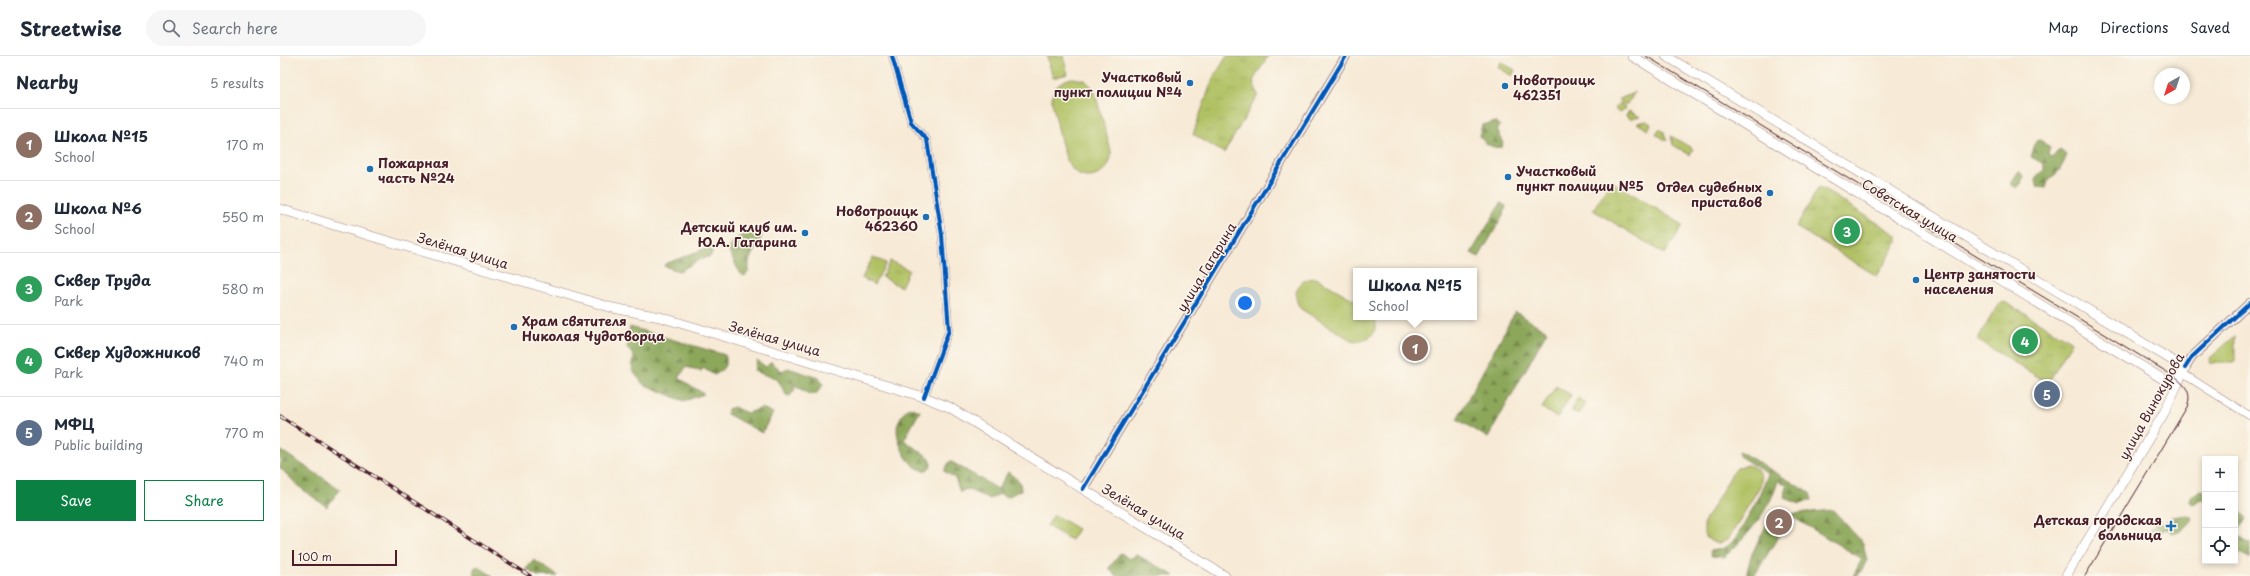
<!DOCTYPE html>
<html lang="en">
<head>
<meta charset="utf-8">
<style>
	body { margin:0; font-family:"Playpen Sans",sans-serif; background:#f6f6f7; color:#1f2937 }
	.controls { position:absolute; right:12px; bottom:12px; display:grid; overflow:hidden; border-radius:0px; box-shadow:0 2px 6px #0003 }
	.controls button { width:36px; height:36px; display:grid; place-items:center; padding:0; border:0; border-bottom:1px solid #e0e1e3; background:#fff; color:#1f2937; font:20px sans-serif }
	.compass { position:absolute; left:1874px; top:12px; width:36px; height:36px; border-radius:50%; background:#fff; box-shadow:0 2px 6px #0003; rotate:219deg }
	.scale { position:absolute; left:12px; bottom:10px; width:105px; box-sizing:border-box; padding-left:4px; border:2px solid #4a1f2b; border-top:0; font-size:11px; line-height:14px; white-space:nowrap; color:#4a1f2b; -webkit-text-stroke:3px #fbf7ec; paint-order:stroke }
	.you { position:absolute; left:965px; top:247px; width:14px; height:14px; margin:-10px; border:3px solid #fff; border-radius:50%; background:#1a73e8; box-shadow:0 0 0 6px #1a73e833 }
	.badge { display:grid; place-items:center; width:26px; height:26px; border-radius:50%; background:#0b8043; color:#fff; font-size:13px; font-weight:700 }
	.pin { position:absolute; translate:-50% -50%; border:2px solid #fff; box-shadow:0 1px 4px #0006 }
	.popup { position:absolute; left:1073px; top:212px; width:124px; height:52px; box-sizing:border-box; display:grid; place-content:center; border-radius:0px; background:#fff; filter:drop-shadow(0 1px 3px #0005); font-size:13px; white-space:nowrap; color:#747a83 }
	.popup b { font-size:15px; color:#1f2937 }
	.popup::after { content:''; position:absolute; left:50%; top:100%; margin-left:-8px; border:8px solid transparent; border-top-color:#fff }
	.list { margin:0; padding:0; list-style:none }
	h2 { display:flex; justify-content:space-between; align-items:center; height:52px; margin:0; padding:0 16px; font-size:17px }
	h2 small { font-size:13px; font-weight:400; color:#747a83 }
	.list li { display:grid; grid-template-columns:26px 1fr auto; gap:12px; align-items:center; box-sizing:border-box; height:72px; padding:0 16px; border-top:1px solid #e0e1e3 }
	.list b { display:block; font-size:15px; white-space:nowrap }
	.list p { margin:0; font-size:13px; white-space:nowrap; color:#747a83 }
	.list em { font-size:13px; font-style:normal; color:#747a83 }
	.actions { display:flex; gap:8px; padding:12px 16px }
	.actions a { flex:1; padding:9px 0; border:1px solid #0b8043; border-radius:0px; text-align:center; font-size:14px; color:#0b8043 }
	.actions .main { background:#0b8043; color:#fff }
	.icon { flex:none; width:22px; height:22px; fill:none; stroke:currentColor; stroke-width:2; stroke-linecap:round; stroke-linejoin:round }
	.map { position:relative; flex:none; width:1970px; height:520px; overflow:hidden }
	header { display:flex; align-items:center; gap:24px; box-sizing:border-box; height:56px; padding:0 20px; background:#fff; border-bottom:1px solid #e0e1e3 }
	header strong { font-size:19px }
	nav { display:flex; gap:22px; margin-inline-start:auto; font-size:14px }
	.search { width:280px; height:36px; background:#f6f6f7; display:flex; align-items:center; gap:10px; box-sizing:border-box; padding:0 14px; border-radius:22px; color:#747a83; font-size:15px }
	main { display:flex }
	aside { flex:1; background:#fff }
	.map>svg:first-child { display:block }
</style>
</head>
<body>
<header>
<strong>Streetwise</strong>
<div class="search"><svg class="icon" aria-label="search" viewBox="0 0 24 24"><circle cx="10" cy="10" r="6"/><path d="M15 15l6 6"/></svg>Search here</div>
<nav><a>Map</a><a>Directions</a><a>Saved</a></nav>
</header>
<main>
<aside>
<h2>Nearby<small>5 results</small></h2>
<ul class="list">
<li><span class="badge" style="background:#8d6e63">1</span><div><b>Школа №15</b><p>School</p></div><em>170 m</em></li>
<li><span class="badge" style="background:#8d6e63">2</span><div><b>Школа №6</b><p>School</p></div><em>550 m</em></li>
<li><span class="badge" style="background:#2e9e5b">3</span><div><b>Сквер Труда</b><p>Park</p></div><em>580 m</em></li>
<li><span class="badge" style="background:#2e9e5b">4</span><div><b>Сквер Художников</b><p>Park</p></div><em>740 m</em></li>
<li><span class="badge" style="background:#5c6f8a">5</span><div><b>МФЦ</b><p>Public building</p></div><em>770 m</em></li>
</ul>
<div class="actions"><a class="main">Save</a><a>Share</a></div>
</aside>
<div class="map">
<svg width="1970" height="520" viewBox="0 0 1970 520">
	<defs>
		<pattern id="forest-firs" width="22" height="20" patternUnits="userSpaceOnUse"><rect width="22" height="20" fill="#8ca75a"/><path d="M5 1l3.5 6h-7zM16 11l3.5 6h-7z" fill="#74874b"/></pattern>
		<pattern id="park-tufts" width="24" height="20" patternUnits="userSpaceOnUse"><rect width="24" height="20" fill="#b0c164"/><path d="M3 7l-1-3M5 7V3M7 7l1-3M15 17l-1-3M17 17v-4M19 17l1-3" fill="none" stroke="#99a557"/></pattern>
	</defs>
	<rect width="100%" height="100%" fill="#fbf7ec"/>
	<filter id="ink" filterUnits="userSpaceOnUse"><feTurbulence type="fractalNoise" baseFrequency=".025" numOctaves="2"/><feDisplacementMap in="SourceGraphic" scale="8" xChannelSelector="R" yChannelSelector="G"/><feConvolveMatrix kernelMatrix="1 2 1 2 8 2 1 2 1" color-interpolation-filters="sRGB"/></filter>
	<filter id="wash" filterUnits="userSpaceOnUse"><feTurbulence type="fractalNoise" baseFrequency=".012" numOctaves="4" result="noise"/><feDisplacementMap in="SourceGraphic" scale="16" xChannelSelector="R" yChannelSelector="G"/><feGaussianBlur stdDeviation="0.9" result="paint"/><feColorMatrix in="noise" values="0 0 0 0 0 0 0 0 0 0 0 0 0 0 0 0 0 1.4 0 .05"/><feComposite in="paint" operator="in"/></filter>
	<g filter="url(#wash)">
		<rect width="100%" height="100%" fill="#f7ead6"/>
		<!-- grass -->
		<path fill="#b0c164" stroke="#7d7048" d="M767,0H783L788,18L773,22Z
			M1221,6L1235,14L1232,20L1218,11Z
			M793,22L805,24L814,33L831,95C834,118 803,132 790,110C782,97 777,64 772,47C771,34 779,24 793,22Z
			M1355,36L1347,49L1338,44Z
			M1335.5 52a4.5 4.5 0 1 1 9 0a4.5 4.5 0 1 1-9 0Z
			M1349,55L1360,61L1351,63L1346,60Z
			M1366,65L1371,68L1368,74L1357,67Z
			M1379,73L1384,76L1387,85L1376,78Z
			M1391,80L1413,93L1410,99L1393,89Z
			M593,201L606,207L594,229L582,222Z
			M1036,222L1076,245V261H1095C1099,277 1087,289 1071,284L1021,253C1010,239 1018,222 1036,222Z
			M1955,280V307H1930V302Z
			M1276,330L1291,339L1277,362L1262,352Z
			M1466,409C1477,410 1484,419 1480,430L1449,482C1441,490 1430,488 1424,478V466L1453,416L1458,411Z"/>
		<!-- forest -->
		<path fill="url(#forest-firs)" stroke="#6b6342" d="M1217,66L1220,70L1217,74L1223,85L1222,91C1211,93 1205,87 1199,80L1202,69Z
			M1760,84L1770,91L1768,99L1771,101L1780,94L1787,99C1783,108 1779,119 1769,122L1766,132L1758,131L1755,123L1764,114V108L1751,101L1756,85Z
			M1739,115L1743,120L1741,128L1737,132L1730,128Z
			M1221,147L1226,150L1224,158L1199,201L1191,197Z
			M479,175L482,177C479,192 474,192 470,203C467,211 472,215 464,220L460,217L448,194C452,181 467,176 479,175Z
			M429,191L433,196L430,201C420,201 410,210 399,215L384,210L385,208Z
			M1235,256L1267,275L1208,382L1177,363Z
			M350,271L445,299C449,307 442,316 434,319L423,312L421,315L406,311L399,322L424,338L404,345L363,328L352,314L354,300L347,292Z
			M477,304L486,311L491,306L502,315L508,312L539,322L543,329L536,338H529L513,328L515,333L510,340L506,339L498,324L474,315Z
			M454,351L467,357L482,352L493,357L482,377L447,358L448,353Z
			M629,351L640,355L624,384L650,402L651,410L647,414C629,417 613,382 618,367C620,361 625,355 629,351Z
			M0,394L60,433L47,451L22,433L0,412Z
			M1459,395L1530,437L1532,444L1520,448L1505,442L1507,428L1498,425C1489,455 1468,480 1444,501L1431,500L1430,495C1435,494 1442,493 1446,491C1460,484 1482,433 1488,418L1459,400Z
			M670,405L718,433L728,416L740,426L741,434L727,441L720,438L709,443L687,433L680,436L675,422L664,415Z
			M1920,434L1924,435L1925,442L1913,448L1910,446L1911,441Z
			M1553,454L1583,487L1587,505L1578,520H1573L1582,503L1511,460L1474,520H1466L1471,500L1491,460Z
			M1956,455L1960,456L1967,462L1957,474V479L1968,487L1970,485V503L1955,494Z
			M1908,459L1913,462C1912,467 1898,479 1893,477C1890,477 1888,473 1885,472L1876,478L1871,476V473L1875,468L1885,467L1892,461Z
			M841,497L849,503L857,499L895,520H836L829,512Z
			M254,504L278,520H258L246,513Z
			M197,510L213,520H195L194,513Z"/>
		<!-- park -->
		<path fill="url(#park-tufts)" stroke="#7d7048" d="M947,0H988L973,25L978,39L944,97L913,78L933,22Z
			M1331,125L1403,169L1385,198L1313,154Z
			M1539,131L1617,179V187L1597,220L1516,171Z
			M610,205L629,214L621,231L602,221Z
			M1723,245L1792,286L1768,327L1697,284L1718,249Z
			M1298,342L1306,347L1298,359L1291,354Z
			M774,459L798,473L791,484L767,470Z"/>
	</g>
	<g filter="url(#ink)">
		<g fill="none" stroke-linecap="round" stroke-linejoin="round">
			<defs>
				<path id="minor" d="M612,0L631,66L647,84L662,179L669,274L644,341
					M1902,317L1970,360"/>
				<path id="tertiary" d="M1905,312L1912,301L1970,247
					M803,433L1066,0"/>
				<path id="secondary" d="M1352,0L1896,331
					M1386,0L1905,312L1884,357L1786,520
					M0,153L333,252L380,261L644,341L669,351L945,520"/>
			</defs>
			<!-- minor casing -->
			<use href="#minor" stroke="#a08480" stroke-width="8"/>
			<!-- tertiary casing -->
			<use href="#tertiary" stroke="#a08480" stroke-width="10"/>
			<!-- secondary casing -->
			<use href="#secondary" stroke="#a08480" stroke-width="10"/>
			<!-- minor -->
			<use href="#minor" stroke="#fff" stroke-width="7"/>
			<!-- tertiary -->
			<use href="#tertiary" stroke="#fff" stroke-width="8"/>
			<!-- secondary -->
			<use href="#secondary" stroke="#fff" stroke-width="9"/>
			<!-- tram -->
			<path stroke="#4a1f2b" stroke-width="1" d="M1366,0L1892,319C1904,328 1913,335 1907,351L1805,520"/>
			<defs>
				<path id="rail" d="M0,360L250,520"/>
			</defs>
			<!-- rail casing -->
			<use href="#rail" stroke="#4a1f2b" stroke-width="3.5"/>
			<!-- rail -->
			<use href="#rail" stroke="#fbf7ec" stroke-width="2" stroke-dasharray="6" stroke-linecap="butt"/>
			<defs>
				<path id="cycleway" d="M612,0L631,66L647,84L662,179L669,274L644,341
					M1905,312L1912,301L1970,247
					M803,433L1066,0"/>
			</defs>
			<!-- cycleway casing -->
			<use href="#cycleway" stroke="#fbf7ec" stroke-width="6"/>
			<!-- cycleway -->
			<use href="#cycleway" stroke="#0057b8" stroke-width="4"/>
		</g>
	</g>
	<!-- markers -->
	<g fill="#1f6fb2" stroke="#fbf7ec" stroke-width="1.5">
		<circle cx="910" cy="27" r="4"/>
		<circle cx="1225" cy="30" r="4"/>
		<circle cx="90" cy="113" r="4"/>
		<circle cx="1228" cy="121" r="4"/>
		<circle cx="1490" cy="137" r="4"/>
		<circle cx="646" cy="161" r="4"/>
		<circle cx="525" cy="177" r="4"/>
		<circle cx="1636" cy="224" r="4"/>
		<circle cx="234" cy="271" r="4"/>
		<path d="M1889 464h4v4h4v4h-4v4h-4v-4h-4v-4h4z"/>
	</g>
	<g text-anchor="middle" dominant-baseline="central" stroke-width="3" stroke-linejoin="round" paint-order="stroke">
		<!-- poi labels -->
		<g font-size="13" font-weight="bold" fill="#4a1f2b" stroke="#fbf7ec" text-anchor="end">
			<text x="902" y="20">Участковый<tspan x="902" dy="15">пункт полиции №4</tspan></text>
			<text x="1233" y="23" text-anchor="start">Новотроицк<tspan x="1233" dy="15">462351</tspan></text>
			<text x="98" y="106" text-anchor="start">Пожарная<tspan x="98" dy="15">часть №24</tspan></text>
			<text x="1236" y="114" text-anchor="start">Участковый<tspan x="1236" dy="15">пункт полиции №5</tspan></text>
			<text x="1482" y="130">Отдел судебных<tspan x="1482" dy="15">приставов</tspan></text>
			<text x="638" y="154">Новотроицк<tspan x="638" dy="15">462360</tspan></text>
			<text x="517" y="170">Детский клуб им.<tspan x="517" dy="15">Ю.А. Гагарина</tspan></text>
			<text x="1644" y="217" text-anchor="start">Центр занятости<tspan x="1644" dy="15">населения</tspan></text>
			<text x="242" y="264" text-anchor="start">Храм святителя<tspan x="242" dy="15">Николая Чудотворца</tspan></text>
			<text x="1882" y="463">Детская городская<tspan x="1882" dy="15">больница</tspan></text>
		</g>
		<!-- street labels -->
		<g font-size="13" fill="#4a1f2b" stroke="#fbf7ec">
			<text transform="translate(1630 154) rotate(31)">Советская улица</text>
			<text transform="translate(183 194) rotate(17)">Зелёная улица</text>
			<text transform="translate(926 211) rotate(-59)">улица Гагарина</text>
			<text transform="translate(495 282) rotate(16)">Зелёная улица</text>
			<text transform="translate(1871 350) rotate(-61)">улица Винокурова</text>
			<text transform="translate(864 455) rotate(31)">Зелёная улица</text>
		</g>
	</g>
</svg>
<div class="controls">
<button>+</button>
<button>−</button>
<button><svg class="icon" aria-label="locate" viewBox="0 0 24 24"><circle cx="12" cy="12" r="6"/><path d="M12 2v4M12 18v4M2 12h4M18 12h4"/></svg></button>
</div>
<svg class="compass" viewBox="-18 -18 36 36"><path d="M0-13l5 13h-10z" fill="#e53935"/><path d="M0 13l5-13h-10z" fill="#747a83"/></svg>
<div class="scale">100 m</div>
<div class="you"></div>
<div class="pin badge" style="left:1135px;top:292px;background:#8d6e63">1</div>
<div class="popup"><b>Школа №15</b>School</div>
<div class="pin badge" style="left:1499px;top:466px;background:#8d6e63">2</div>
<div class="pin badge" style="left:1567px;top:175px;background:#2e9e5b">3</div>
<div class="pin badge" style="left:1745px;top:285px;background:#2e9e5b">4</div>
<div class="pin badge" style="left:1767px;top:338px;background:#5c6f8a">5</div>
</div>
</main>
</body>
</html>
